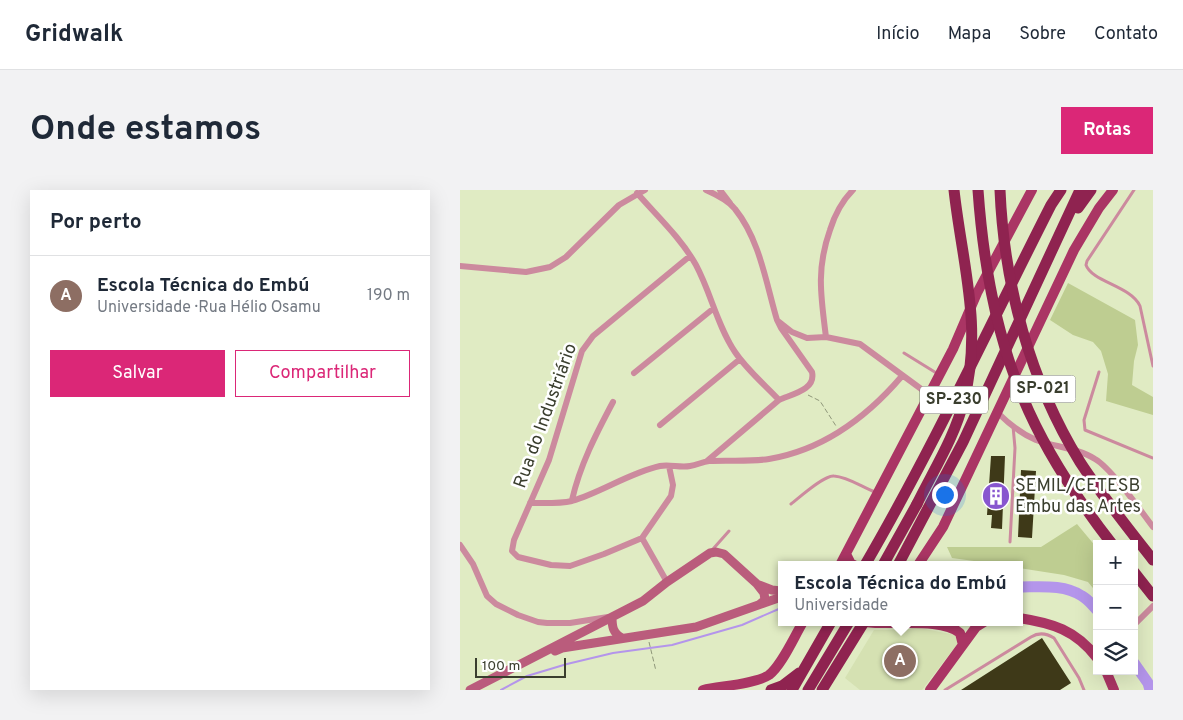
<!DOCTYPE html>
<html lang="pt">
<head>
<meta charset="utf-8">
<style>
	body { margin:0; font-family:Overpass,sans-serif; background:#f2f2f3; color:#1f2937 }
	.controls { position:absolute; right:15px; bottom:15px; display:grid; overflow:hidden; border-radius:0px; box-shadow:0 5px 20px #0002 }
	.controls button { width:45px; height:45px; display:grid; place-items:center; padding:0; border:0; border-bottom:1px solid #e0e1e3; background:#fff; color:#1f2937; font:25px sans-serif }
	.scale { position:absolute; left:15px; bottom:12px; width:91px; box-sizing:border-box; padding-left:5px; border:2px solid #3a3e2e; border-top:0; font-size:14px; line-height:18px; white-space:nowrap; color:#3a3e2e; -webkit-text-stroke:4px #fff; paint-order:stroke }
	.you { position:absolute; left:484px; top:304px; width:18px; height:18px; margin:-12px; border:4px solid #fff; border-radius:50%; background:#1a73e8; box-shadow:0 0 0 8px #1a73e833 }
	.badge { display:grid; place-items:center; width:32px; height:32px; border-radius:50%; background:#db2777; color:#fff; font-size:16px; font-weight:700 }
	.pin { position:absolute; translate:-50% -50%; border:2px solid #fff; box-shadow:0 1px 5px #0006 }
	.popup { position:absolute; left:318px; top:371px; width:245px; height:65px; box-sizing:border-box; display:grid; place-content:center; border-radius:0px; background:#fff; filter:drop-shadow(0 1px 4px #0005); font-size:16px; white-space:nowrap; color:#747a83 }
	.popup b { font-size:19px; color:#1f2937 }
	.popup::after { content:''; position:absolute; left:50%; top:100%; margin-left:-10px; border:10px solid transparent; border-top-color:#fff }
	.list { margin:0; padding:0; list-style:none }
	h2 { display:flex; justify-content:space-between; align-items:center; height:65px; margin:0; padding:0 20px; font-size:21px }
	h2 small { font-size:16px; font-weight:400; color:#747a83 }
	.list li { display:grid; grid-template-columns:32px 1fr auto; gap:15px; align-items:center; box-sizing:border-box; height:80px; padding:0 20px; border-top:1px solid #e0e1e3 }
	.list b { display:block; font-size:19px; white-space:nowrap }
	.list p { margin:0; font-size:16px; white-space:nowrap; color:#747a83 }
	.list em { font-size:16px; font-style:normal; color:#747a83 }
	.actions { display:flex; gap:10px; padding:15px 20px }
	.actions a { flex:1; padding:11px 0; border:1px solid #db2777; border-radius:0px; text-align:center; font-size:18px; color:#db2777 }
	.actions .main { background:#db2777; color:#fff }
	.icon { flex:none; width:28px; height:28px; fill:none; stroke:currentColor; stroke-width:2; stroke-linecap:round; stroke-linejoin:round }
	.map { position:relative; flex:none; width:693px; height:500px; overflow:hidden; border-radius:0px }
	header { display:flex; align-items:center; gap:30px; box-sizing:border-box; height:70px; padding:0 25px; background:#fff; border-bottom:1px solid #e0e1e3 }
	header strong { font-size:24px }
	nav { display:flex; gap:28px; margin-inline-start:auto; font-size:18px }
	.intro { display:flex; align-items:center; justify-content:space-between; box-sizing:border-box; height:120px; padding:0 30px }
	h1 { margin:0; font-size:35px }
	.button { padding:12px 22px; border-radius:0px; background:#db2777; color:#fff; font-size:18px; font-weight:700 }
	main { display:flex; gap:30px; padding:0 30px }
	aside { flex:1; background:#fff; border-radius:0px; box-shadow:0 5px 20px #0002 }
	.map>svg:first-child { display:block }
</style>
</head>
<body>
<header>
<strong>Gridwalk</strong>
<nav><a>Início</a><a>Mapa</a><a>Sobre</a><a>Contato</a></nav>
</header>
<div class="intro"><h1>Onde estamos</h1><a class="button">Rotas</a></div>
<main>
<aside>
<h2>Por perto<small></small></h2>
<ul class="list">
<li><span class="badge" style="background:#8d6e63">A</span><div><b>Escola Técnica do Embú</b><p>Universidade · Rua Hélio Osamu</p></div><em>190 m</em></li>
</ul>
<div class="actions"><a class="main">Salvar</a><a>Compartilhar</a></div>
</aside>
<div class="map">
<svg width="693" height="500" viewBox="0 0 693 500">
	<rect width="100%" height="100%" fill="#e0ebc3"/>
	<!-- built -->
	<path fill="#d5e1b2" d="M454,437L496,445L498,453L462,500H400L385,488L414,440H431L450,439Z"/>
	<!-- green -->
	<path fill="#becd91" d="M608,93L675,130L678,155L674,171L672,195L693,207V225L646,211L648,184L641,161L633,152L613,145L590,130Z
		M617,334L637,358V403L628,392L604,385L559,378V375H543L492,368L487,357H581Z"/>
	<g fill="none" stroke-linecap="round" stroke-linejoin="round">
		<!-- stream -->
		<path stroke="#b495eb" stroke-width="2" d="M41,500L67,486L107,474L153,463L212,455L282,435L321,418"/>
		<!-- river -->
		<path stroke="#b495eb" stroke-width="11" d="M559,397C580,397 604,394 622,406C628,409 632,415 637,420
			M674,473L688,493L690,500"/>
	</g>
	<!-- building -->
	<path fill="#3e3918" d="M531,266H545L542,339L531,338L532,325H527Z
		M561,280L576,281L572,348L558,347Z
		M582,448L611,493L600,500H501Z"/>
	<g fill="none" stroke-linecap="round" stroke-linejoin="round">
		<!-- path -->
		<path stroke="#8f977a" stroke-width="1" stroke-dasharray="5 2.5" stroke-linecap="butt" d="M348,205L360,211L376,236
			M189,452L196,481"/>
		<!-- service -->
		<path stroke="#cc8a9e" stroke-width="3" d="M674,0L627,71L626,75C632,92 671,96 680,116L693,176
			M444,163L478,184
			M639,182L624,230L625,240L693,268
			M331,314C340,307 364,285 374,286C388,287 402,297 415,302
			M550,352L555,258L553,236
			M253,359L269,341
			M485,500L571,447C579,442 586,443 594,448L619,488L624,500"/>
		<!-- minor -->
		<path stroke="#cc8a9e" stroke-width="6" d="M260,0L270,13
			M177,3C197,26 221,48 236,75C251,103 257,135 275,162C287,180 305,195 319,210C332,204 356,200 352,182L321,138L317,130C306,93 300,50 275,19C269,11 255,4 246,0
			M0,76L66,82L90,77L106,67L159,15L185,0
			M318,131L332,142L347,148L366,147L400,154L468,204
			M366,147C361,107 356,79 370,40C375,24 381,12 393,0
			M174,183L254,118
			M538,223C549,234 562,244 576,250C595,257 618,258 635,269C652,279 680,320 693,337
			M200,235L280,169
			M247,271L319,210
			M112,310C120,275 136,244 153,212
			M70,313C83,313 98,314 112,311C142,302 169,283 200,276C210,274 220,278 230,276C237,275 242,272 249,271C269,270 289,272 309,269C363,260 407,227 442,186
			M182,348L144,364L110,376L91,375L58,367L52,361L54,350L89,270L122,161L133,146L230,66
			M0,355L13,374L27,406L36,414L58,425L78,432L87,433H110L148,427
			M207,392L182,348L211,306L213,295L209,276
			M674,435L693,416"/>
		<!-- secondary -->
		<path stroke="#ba5c7c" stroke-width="9" d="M299,395L312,400L321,401
			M152,427C152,437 153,443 162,448
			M95,461L102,458L236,437L321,407
			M10,500L183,411L207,392L250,363L256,362L264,364L297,394L304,403L305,410L300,414"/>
		<!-- primary -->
		<path stroke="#aa3564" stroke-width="10" d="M386,364L391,374L394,375
			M380,375L493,159L517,103L572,0
			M458,375L483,337L614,60L639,18L653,0
			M559,428C592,433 616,440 637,468
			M406,432C431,436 481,427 500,443L503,455
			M646,481L654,500
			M243,500C260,496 296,494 309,485C322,475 334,447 343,432
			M470,500L516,437L524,432"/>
		<!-- motorway -->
		<path stroke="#8f2350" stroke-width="11" d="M618,18L631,0
			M405,375C473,258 530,135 591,15L601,0
			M423,375L457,314
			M438,375L503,252L620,0
			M674,382L693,406
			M311,500L322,496L339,483
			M332,500L371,432
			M348,500L389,432
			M362,500L404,432"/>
		<!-- motorway-bridge -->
		<path stroke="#8f2350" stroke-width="11" d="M518,0C523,71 535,142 563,208C585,261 617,309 652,354
			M540,0C544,95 570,191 620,272C642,306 668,338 693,370
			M457,314C473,281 495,247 504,210C523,136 502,73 494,0"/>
	</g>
	<!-- icons -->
	<defs>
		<symbol id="building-disc" viewBox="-11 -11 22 22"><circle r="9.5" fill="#8856cf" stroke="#fff"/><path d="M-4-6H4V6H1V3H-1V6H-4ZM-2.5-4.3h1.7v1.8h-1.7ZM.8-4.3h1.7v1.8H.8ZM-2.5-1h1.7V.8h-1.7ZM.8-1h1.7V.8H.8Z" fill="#fff"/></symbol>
	</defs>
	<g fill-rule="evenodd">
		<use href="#building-disc" x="520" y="290" width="32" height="32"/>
	</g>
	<g text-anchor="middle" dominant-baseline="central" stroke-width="5" stroke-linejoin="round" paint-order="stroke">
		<!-- shield labels -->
		<g fill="#fff" stroke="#75786d" stroke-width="1">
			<rect x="550.5" y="185.5" width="65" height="27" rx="4"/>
			<rect x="460" y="196.5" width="68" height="27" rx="4"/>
		</g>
		<g font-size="16" font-weight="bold" fill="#3a3e2e">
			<text x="583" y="199">SP-021</text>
			<text x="494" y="210">SP-230</text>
		</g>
		<!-- street labels -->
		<g font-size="18" fill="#3a3e2e" stroke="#fff">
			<text transform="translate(86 226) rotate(-70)">Rua do Industriário</text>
		</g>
		<!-- poi labels -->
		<g font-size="18" fill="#3a3e2e" stroke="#fff" text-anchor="start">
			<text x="555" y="296">SEMIL/CETESB<tspan x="555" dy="21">Embu das Artes</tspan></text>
		</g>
	</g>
</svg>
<div class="controls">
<button>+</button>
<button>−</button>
<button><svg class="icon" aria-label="layers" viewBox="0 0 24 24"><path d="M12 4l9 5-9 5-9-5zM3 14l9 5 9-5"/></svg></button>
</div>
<div class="scale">100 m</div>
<div class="you"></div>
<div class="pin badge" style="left:440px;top:471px;background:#8d6e63">A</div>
<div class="popup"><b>Escola Técnica do Embú</b>Universidade</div>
</div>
</main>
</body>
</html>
